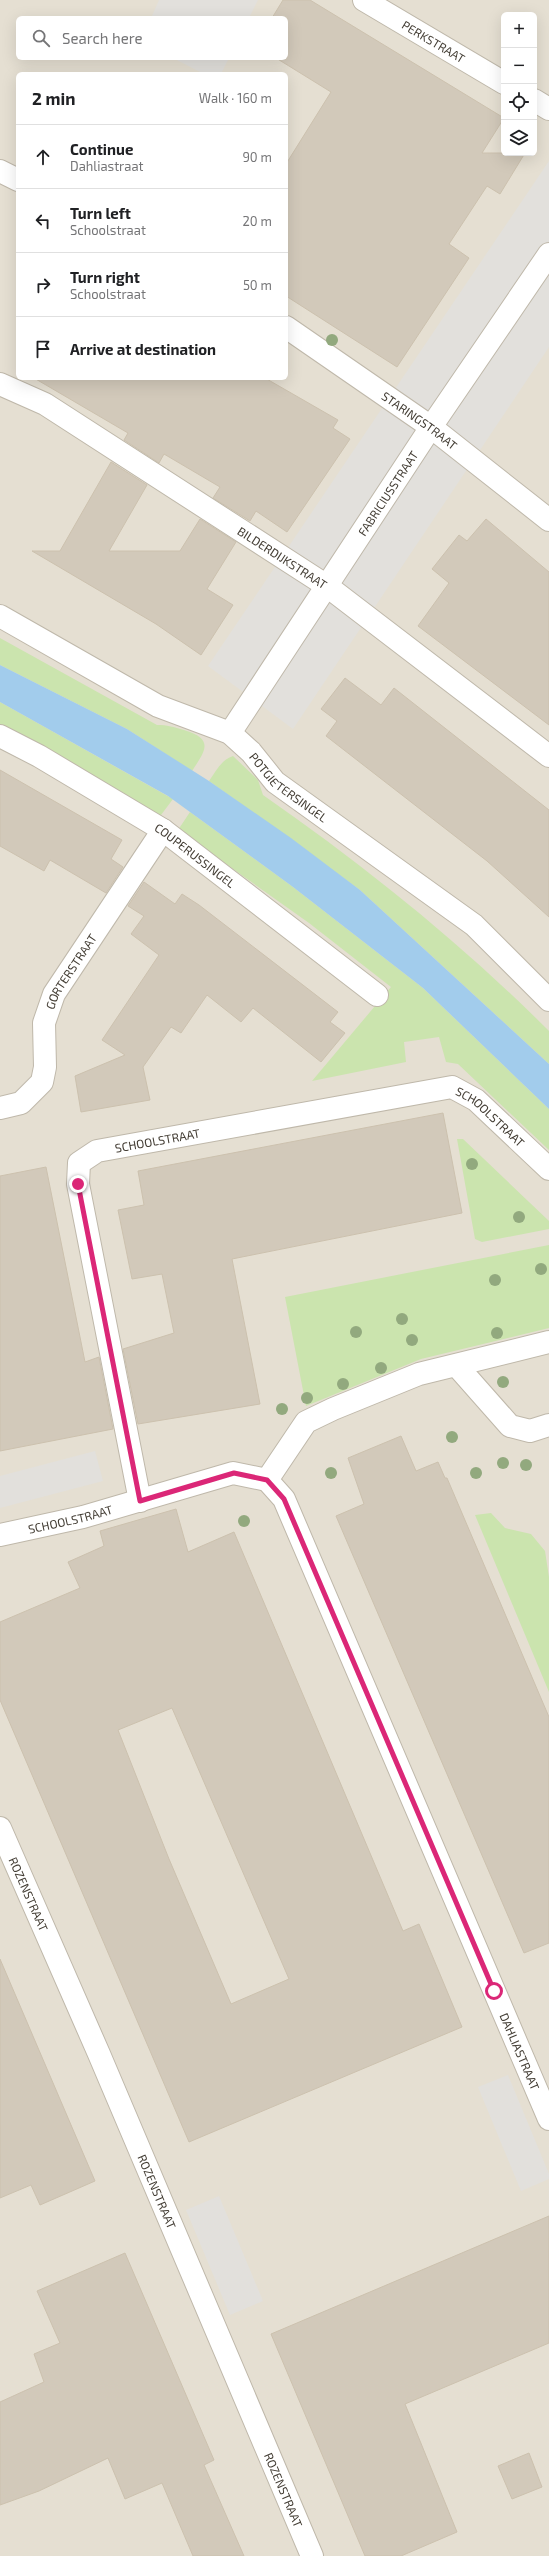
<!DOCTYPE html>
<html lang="en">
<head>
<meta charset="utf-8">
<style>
	body { margin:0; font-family:"Exo 2",sans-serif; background:#f6f6f6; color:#202124 }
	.controls { position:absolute; right:12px; top:12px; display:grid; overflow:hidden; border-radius:6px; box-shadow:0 4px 16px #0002 }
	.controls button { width:36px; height:36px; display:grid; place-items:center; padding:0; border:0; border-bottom:1px solid #e0e0e0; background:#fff; color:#202124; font:20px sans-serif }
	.stop { position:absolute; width:12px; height:12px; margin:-9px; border:3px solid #db2777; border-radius:50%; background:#fff }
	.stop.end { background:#db2777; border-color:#fff; box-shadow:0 1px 4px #0008 }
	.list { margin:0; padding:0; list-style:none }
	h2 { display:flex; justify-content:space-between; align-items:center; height:52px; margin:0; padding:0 16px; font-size:17px }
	h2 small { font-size:13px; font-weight:400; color:#757577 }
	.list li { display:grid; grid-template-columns:26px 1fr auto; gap:12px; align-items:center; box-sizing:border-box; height:64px; padding:0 16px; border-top:1px solid #e0e0e0 }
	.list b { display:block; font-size:15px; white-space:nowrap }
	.list p { margin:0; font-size:13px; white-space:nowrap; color:#757577 }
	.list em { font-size:13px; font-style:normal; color:#757577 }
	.icon { flex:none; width:22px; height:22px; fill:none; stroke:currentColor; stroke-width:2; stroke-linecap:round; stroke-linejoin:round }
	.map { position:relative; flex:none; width:549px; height:2556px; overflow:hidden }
	.search { position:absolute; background:#fff; box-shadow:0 4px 16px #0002; left:16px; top:16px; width:272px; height:44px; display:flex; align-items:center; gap:10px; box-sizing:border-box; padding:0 14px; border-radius:6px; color:#757577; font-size:15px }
	.panel { position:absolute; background:#fff; box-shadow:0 4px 16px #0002; left:16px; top:72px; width:272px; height:308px; border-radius:6px }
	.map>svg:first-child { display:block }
</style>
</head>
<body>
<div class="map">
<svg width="549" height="2556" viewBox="0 0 549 2556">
	<rect width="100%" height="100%" fill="#f1ede4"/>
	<!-- residential -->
	<path fill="#e5dfd2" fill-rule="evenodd" d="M0,0H549V2556H0ZM504,15H534V153H504ZM18,18H286V58H18ZM18,74H286V378H18Z"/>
	<!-- green -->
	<path fill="#cbe4ae" d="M0,638L157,725C167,725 174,727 184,730C214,739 206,750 192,771L127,729L0,665Z
		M0,702L173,799L161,815L157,817L0,726Z
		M233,756L258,780L263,795C365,866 461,943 549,1031V1064L360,890L209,781C216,771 221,760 233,756Z
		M190,812L293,887L423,988L549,1109V1150L458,1064L446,1062L439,1037L404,1042L406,1062L312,1081L391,987L309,923L178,830Z
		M457,1139H463L549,1221V1229L482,1242L475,1239Z
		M549,1245V1328L421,1359L306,1406L285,1297Z
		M491,1513L505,1528L531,1534L545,1551L549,1577V1692L475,1515Z"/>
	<!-- parking -->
	<path fill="#e2e0dc" d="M159,0H258L249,18H151Z
		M173,58H229L221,74H204Z
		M549,161V347L293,729L208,666Z
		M95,1451L103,1481L0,1508V1476Z
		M508,2075L549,2174V2179L521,2191L478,2087Z
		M219,2196L263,2301L230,2315L186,2210Z"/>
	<!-- water -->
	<path fill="#a2ccec" d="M0,665L127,729L209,781L291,838L360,890L549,1064V1109L423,988L293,887L168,796L0,702Z"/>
	<!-- building -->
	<path fill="#d2c9ba" stroke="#ccc1ae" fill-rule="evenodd" d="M283,0H310L504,118L482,153H525L500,194L487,186L449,244L469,258L397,367L286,296V164L331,92L276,58H286V18H272Z
		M34,378H265L338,420L333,428L350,439L287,532L256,511L250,521L213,498L220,487L164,454L159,463L124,440L128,433Z
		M111,462L147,485L109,551H180L200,519L236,542L207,589L233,605L201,655L156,624L32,551H60Z
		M486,519L549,572V725L418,626L449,583L432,569L459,535L467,541Z
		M345,678L381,705L394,688L549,810V917L487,861L326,736L337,721L321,709Z
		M0,770L122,840L111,859L123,867L106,893L50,860L44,871L0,846Z
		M144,882L175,904L182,894L199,905L338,1012L330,1022L345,1033L321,1062L253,1008L241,1022L207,995L181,1033L171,1027L143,1067L150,1100L81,1112L75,1076L125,1055L102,1040L159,955L131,934L144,916L128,906Z
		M443,1113L462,1213L232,1259L260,1404L138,1424L123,1349L174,1333L162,1274L132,1279L118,1210L144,1205L138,1171Z
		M46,1167L85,1362L99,1357L113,1429L0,1451V1176Z
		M401,1436L416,1471L438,1462L445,1478H447L549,1717V1943L524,1953L336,1516L364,1504L348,1458Z
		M176,1509L188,1552L234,1532L403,1931L419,1924L462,2027L189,2142L0,1700V1622L80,1588L68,1562L104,1546L100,1531ZM172,1708L289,1979L231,2004L169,1859L118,1730Z
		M0,1959L95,2181L40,2205L31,2185L0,2198Z
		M549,2216V2343L405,2404L457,2532L401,2556H365L271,2334Z
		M125,2253L214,2460L204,2465L244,2556H193L162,2483L125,2499L108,2458L39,2491L0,2505V2402L44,2382L34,2354L60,2343L37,2291Z
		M529,2453L542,2487L512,2499L498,2466Z"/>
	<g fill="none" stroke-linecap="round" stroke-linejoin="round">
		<defs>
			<g id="minor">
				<path id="s1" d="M364,0L504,83"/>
				<path d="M534,100L549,109"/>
				<path d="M0,171L18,180"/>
				<path id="s2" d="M286,327L431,427L549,520"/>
				<path id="s3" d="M0,384L45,404L327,586L549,756"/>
				<path id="s4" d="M0,616L158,706L230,733L251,752L275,782L474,925L549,1000"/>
				<path id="s5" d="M230,733L431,427L549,254"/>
				<path id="s6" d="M0,736L39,756L163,830L377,995"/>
				<path id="s7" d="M0,1108L21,1103L42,1082L45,1067L44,1023L54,994L163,830"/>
				<path d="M457,1366L510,1426L530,1431L549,1425"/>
				<path id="s8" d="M267,1480L284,1499L549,2119"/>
				<path id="s9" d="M140,1501L78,1184L79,1163L97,1151L452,1087L476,1100L549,1169"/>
				<path id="s10" d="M0,1535L83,1517L233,1473L267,1480L306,1422L333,1409L419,1374L549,1342"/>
				<path id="s11" d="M0,1828L99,2054L312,2556"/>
			</g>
		</defs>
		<!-- minor casing -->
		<use href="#minor" stroke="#bfb8aa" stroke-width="24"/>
		<!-- minor -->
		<use href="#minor" stroke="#fff" stroke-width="22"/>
	</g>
	<!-- trees -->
	<g fill="#92a97e">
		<circle cx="332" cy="340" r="6"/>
		<circle cx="472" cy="1164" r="6"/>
		<circle cx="519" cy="1217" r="6"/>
		<circle cx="541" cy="1269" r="6"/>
		<circle cx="495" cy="1280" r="6"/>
		<circle cx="402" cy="1319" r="6"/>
		<circle cx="356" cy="1332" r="6"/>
		<circle cx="497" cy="1333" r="6"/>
		<circle cx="412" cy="1340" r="6"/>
		<circle cx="381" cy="1368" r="6"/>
		<circle cx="503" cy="1382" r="6"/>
		<circle cx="343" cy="1384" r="6"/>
		<circle cx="307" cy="1398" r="6"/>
		<circle cx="282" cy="1409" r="6"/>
		<circle cx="452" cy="1437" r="6"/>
		<circle cx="503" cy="1463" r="6"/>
		<circle cx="526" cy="1465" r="6"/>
		<circle cx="331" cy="1473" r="6"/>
		<circle cx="476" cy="1473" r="6"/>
		<circle cx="244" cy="1521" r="6"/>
	</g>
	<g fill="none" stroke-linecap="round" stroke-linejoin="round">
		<!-- route -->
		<path stroke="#db2777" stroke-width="5" d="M78,1184L140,1501L234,1473L267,1480L284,1499L494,1991"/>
	</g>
	<g text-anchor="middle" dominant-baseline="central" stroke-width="3" stroke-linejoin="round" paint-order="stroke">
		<!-- street labels -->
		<g font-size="12" fill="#433d34" stroke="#fff">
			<text stroke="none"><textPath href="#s1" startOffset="81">PERKSTRAAT</textPath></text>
			<text stroke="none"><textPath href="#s2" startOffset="163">STARINGSTRAAT</textPath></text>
			<text stroke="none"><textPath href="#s5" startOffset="287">FABRICIUSSTRAAT</textPath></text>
			<text stroke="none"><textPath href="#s3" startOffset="332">BILDERDIJKSTRAAT</textPath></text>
			<text stroke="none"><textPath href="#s4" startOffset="339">POTGIETERSINGEL</textPath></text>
			<text stroke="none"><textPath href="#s6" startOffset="229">COUPERUSSINGEL</textPath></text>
			<text stroke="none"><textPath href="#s7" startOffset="169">GORTERSTRAAT</textPath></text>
			<text stroke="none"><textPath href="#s9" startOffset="775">SCHOOLSTRAAT</textPath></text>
			<text stroke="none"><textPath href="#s9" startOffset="427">SCHOOLSTRAAT</textPath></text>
			<text stroke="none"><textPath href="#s10" startOffset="72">SCHOOLSTRAAT</textPath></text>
			<text stroke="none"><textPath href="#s11" startOffset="72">ROZENSTRAAT</textPath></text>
			<text stroke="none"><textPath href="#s8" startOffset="626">DAHLIASTRAAT</textPath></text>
			<text stroke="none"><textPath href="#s11" startOffset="396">ROZENSTRAAT</textPath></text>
			<text stroke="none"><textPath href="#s11" startOffset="720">ROZENSTRAAT</textPath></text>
		</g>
	</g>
</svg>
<div class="controls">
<button>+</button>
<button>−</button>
<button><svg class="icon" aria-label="locate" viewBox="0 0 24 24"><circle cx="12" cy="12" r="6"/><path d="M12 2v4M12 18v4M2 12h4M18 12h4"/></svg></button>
<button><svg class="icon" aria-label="layers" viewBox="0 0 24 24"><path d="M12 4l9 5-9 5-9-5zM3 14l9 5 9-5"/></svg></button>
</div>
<div class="stop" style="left:494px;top:1991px"></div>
<div class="stop end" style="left:78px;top:1184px"></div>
<div class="search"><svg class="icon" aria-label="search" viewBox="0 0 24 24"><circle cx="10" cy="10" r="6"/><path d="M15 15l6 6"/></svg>Search here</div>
<section class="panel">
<h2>2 min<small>Walk · 160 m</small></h2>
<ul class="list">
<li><svg class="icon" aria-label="ahead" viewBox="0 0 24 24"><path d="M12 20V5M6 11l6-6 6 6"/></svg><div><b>Continue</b><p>Dahliastraat</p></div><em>90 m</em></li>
<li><svg class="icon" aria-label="left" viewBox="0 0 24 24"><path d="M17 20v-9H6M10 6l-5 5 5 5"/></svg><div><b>Turn left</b><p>Schoolstraat</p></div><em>20 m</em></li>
<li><svg class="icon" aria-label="right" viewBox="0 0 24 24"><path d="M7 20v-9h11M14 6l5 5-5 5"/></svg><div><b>Turn right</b><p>Schoolstraat</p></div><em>50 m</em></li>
<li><svg class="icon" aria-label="arrive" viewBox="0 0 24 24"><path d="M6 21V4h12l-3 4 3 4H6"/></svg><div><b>Arrive at destination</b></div></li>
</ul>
</section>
</div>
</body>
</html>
